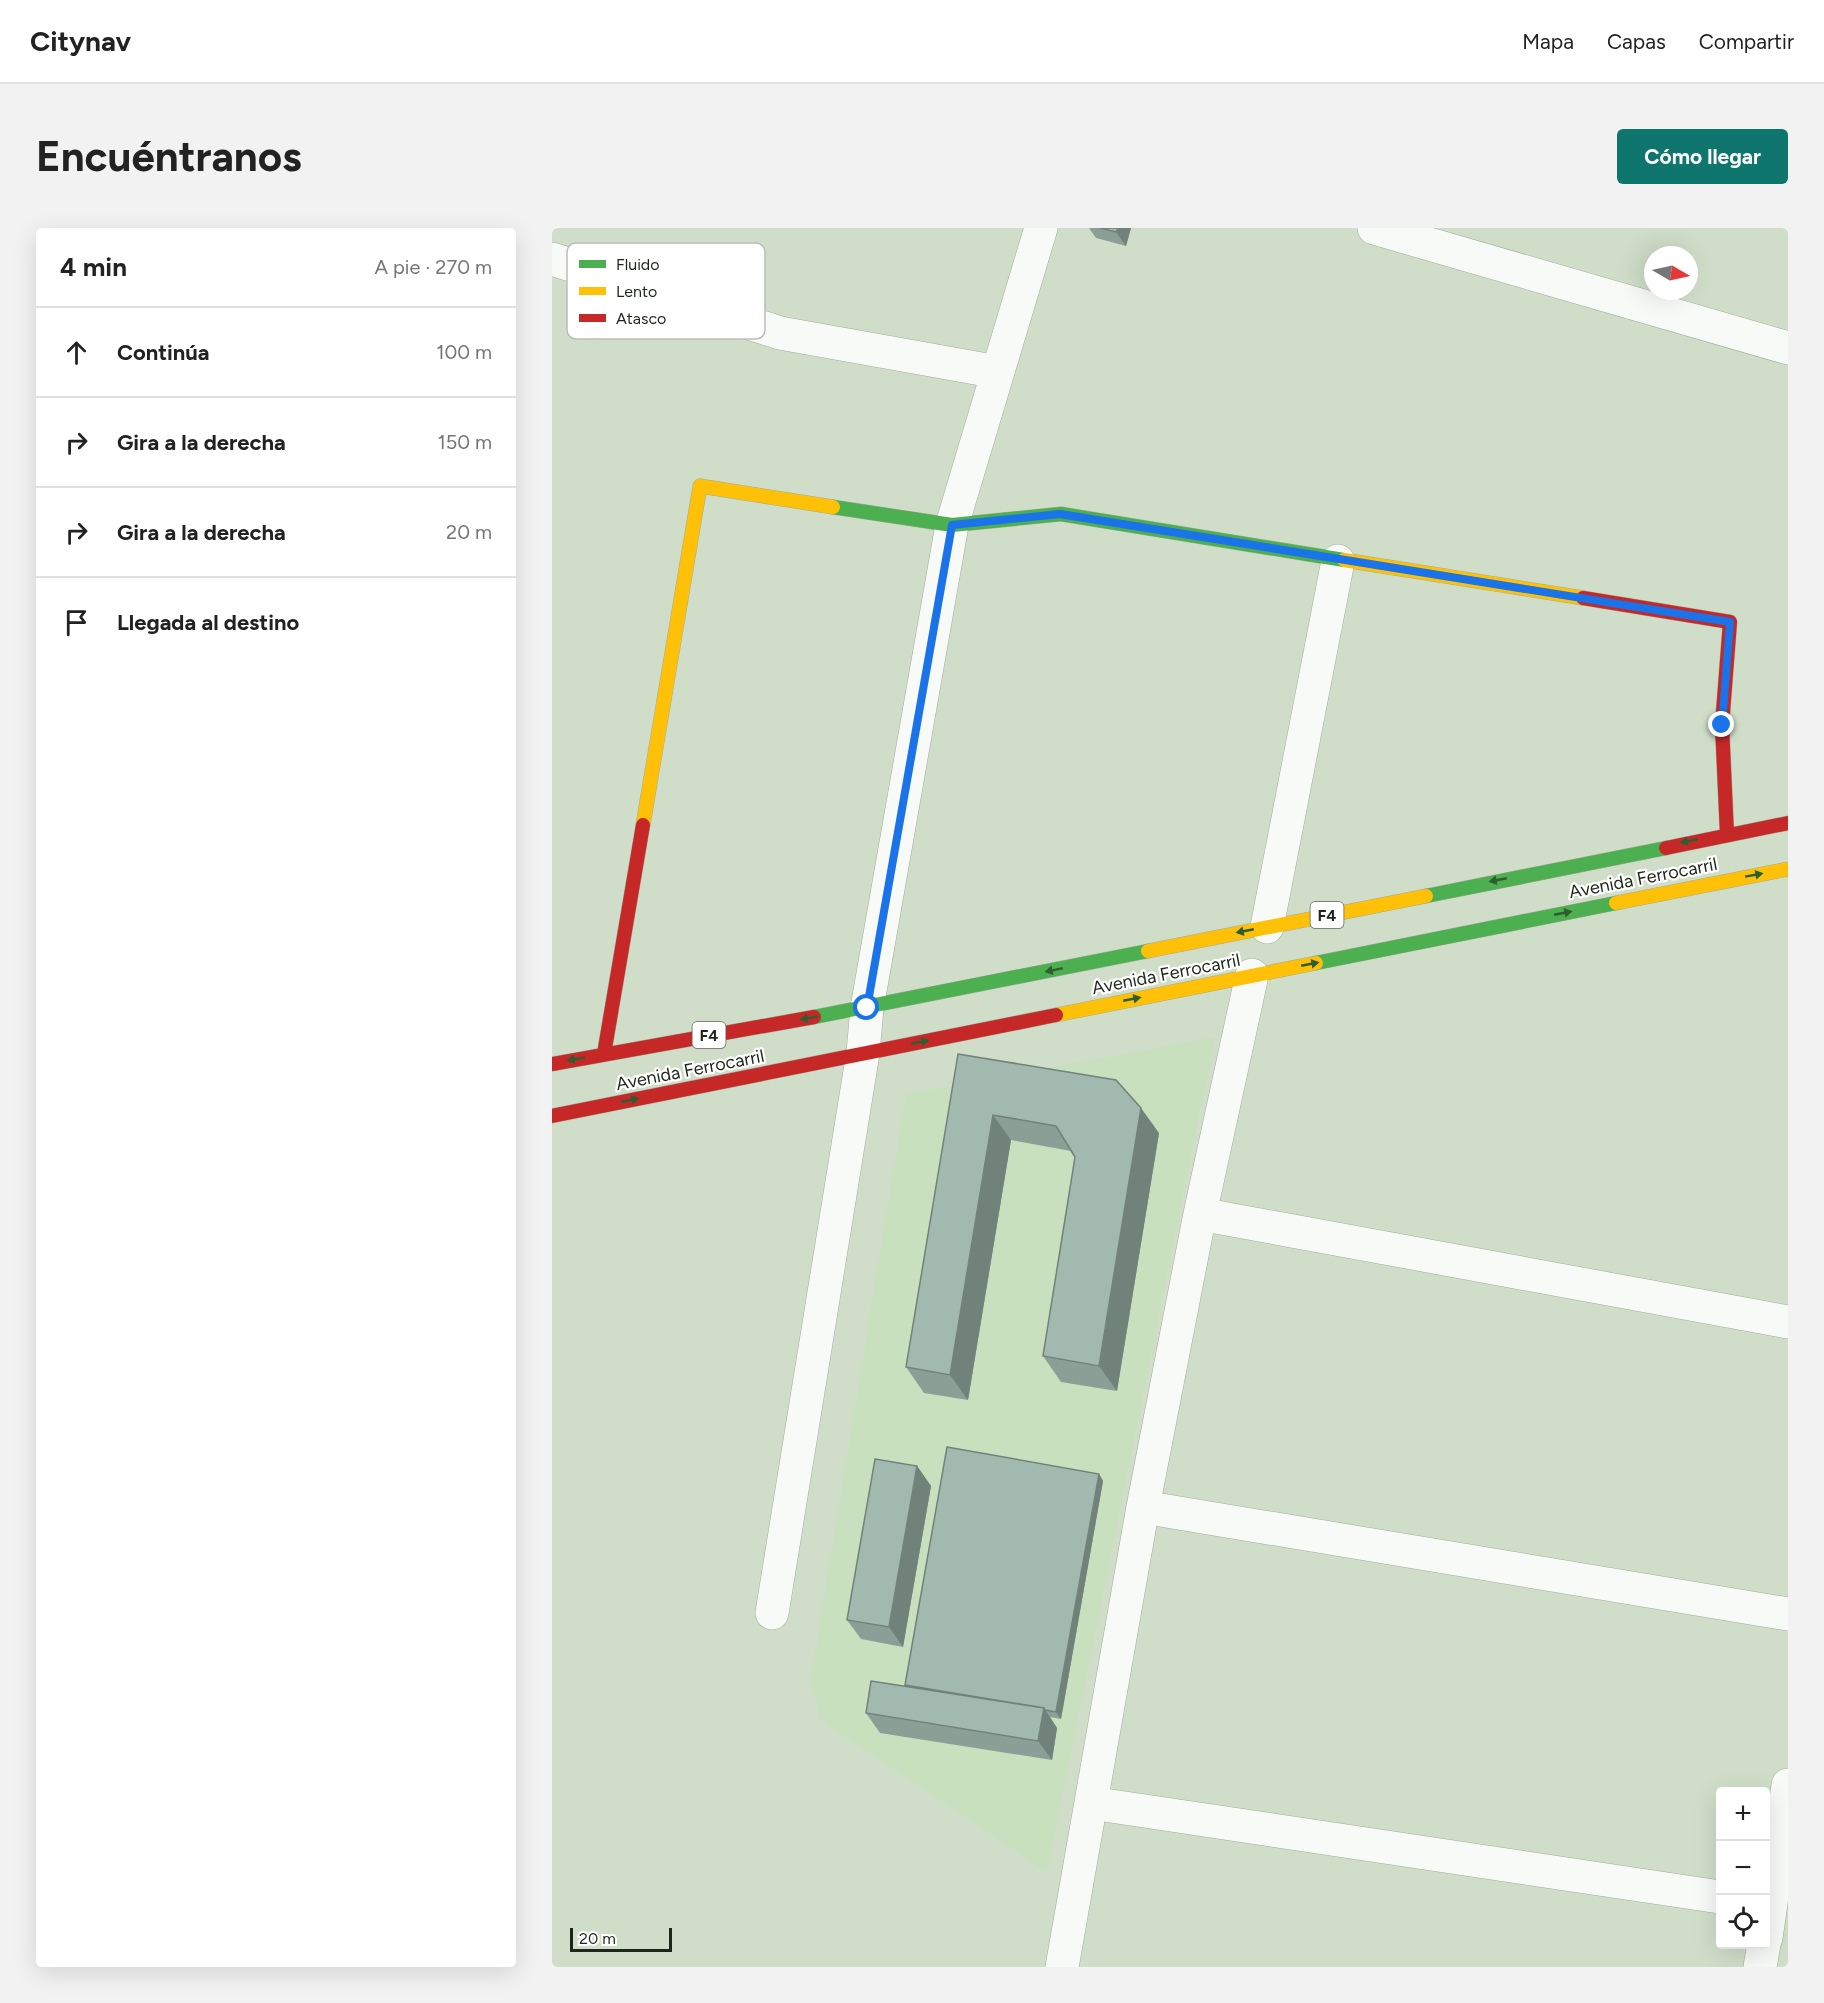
<!DOCTYPE html>
<html lang="es">
<head>
<meta charset="utf-8">
<style>
	body { margin:0; font-family:Figtree,sans-serif; background:#f2f2f2; color:#222 }
	.controls { position:absolute; right:18px; bottom:18px; display:grid; overflow:hidden; border-radius:6px; box-shadow:0 6px 24px #0002 }
	.controls button { width:54px; height:54px; display:grid; place-items:center; padding:0; border:0; border-bottom:2px solid #e0e0e0; background:#fff; color:#222; font:30px sans-serif }
	.compass { position:absolute; left:1092px; top:18px; width:54px; height:54px; border-radius:50%; background:#fff; box-shadow:0 6px 24px #0002; rotate:99deg }
	.scale { position:absolute; left:18px; bottom:15px; width:102px; box-sizing:border-box; padding-left:6px; border:3px solid #1d2719; border-top:0; font-size:16px; line-height:21px; white-space:nowrap; color:#1d2719; -webkit-text-stroke:4px #fefffe; paint-order:stroke }
	.stop { position:absolute; width:18px; height:18px; margin:-14px; border:4px solid #1a73e8; border-radius:50%; background:#fff }
	.stop.end { background:#1a73e8; border-color:#fff; box-shadow:0 2px 6px #0008 }
	.list { margin:0; padding:0; list-style:none }
	h2 { display:flex; justify-content:space-between; align-items:center; height:78px; margin:0; padding:0 24px; font-size:26px }
	h2 small { font-size:20px; font-weight:400; color:#767676 }
	.list li { display:grid; grid-template-columns:39px 1fr auto; gap:18px; align-items:center; box-sizing:border-box; height:90px; padding:0 24px; border-top:2px solid #e0e0e0 }
	.list b { display:block; font-size:22px; white-space:nowrap }
	.list em { font-size:20px; font-style:normal; color:#767676 }
	.icon { flex:none; width:33px; height:33px; fill:none; stroke:currentColor; stroke-width:2; stroke-linecap:round; stroke-linejoin:round }
	.map { position:relative; flex:none; width:1236px; height:1739px; overflow:hidden; border-radius:6px }
	header { display:flex; align-items:center; gap:36px; box-sizing:border-box; height:84px; padding:0 30px; background:#fff; border-bottom:2px solid #e0e0e0 }
	header strong { font-size:28px }
	nav { display:flex; gap:33px; margin-inline-start:auto; font-size:21px }
	.intro { display:flex; align-items:center; justify-content:space-between; box-sizing:border-box; height:144px; padding:0 36px }
	h1 { margin:0; font-size:42px }
	.button { padding:15px 27px; border-radius:6px; background:#0f766e; color:#fff; font-size:21px; font-weight:700 }
	main { display:flex; gap:36px; padding:0 36px }
	aside { flex:1; background:#fff; border-radius:6px; box-shadow:0 6px 24px #0002 }
	.map>svg:first-child { display:block }
</style>
</head>
<body>
<header>
<strong>Citynav</strong>
<nav><a>Mapa</a><a>Capas</a><a>Compartir</a></nav>
</header>
<div class="intro"><h1>Encuéntranos</h1><a class="button">Cómo llegar</a></div>
<main>
<aside>
<h2>4 min<small>A pie · 270 m</small></h2>
<ul class="list">
<li><svg class="icon" aria-label="ahead" viewBox="0 0 24 24"><path d="M12 20V5M6 11l6-6 6 6"/></svg><div><b>Continúa</b></div><em>100 m</em></li>
<li><svg class="icon" aria-label="right" viewBox="0 0 24 24"><path d="M7 20v-9h11M14 6l5 5-5 5"/></svg><div><b>Gira a la derecha</b></div><em>150 m</em></li>
<li><svg class="icon" aria-label="right" viewBox="0 0 24 24"><path d="M7 20v-9h11M14 6l5 5-5 5"/></svg><div><b>Gira a la derecha</b></div><em>20 m</em></li>
<li><svg class="icon" aria-label="arrive" viewBox="0 0 24 24"><path d="M6 21V4h12l-3 4 3 4H6"/></svg><div><b>Llegada al destino</b></div></li>
</ul>
</aside>
<div class="map">
<svg width="1236" height="1739" viewBox="0 0 1236 1739">
	<rect width="100%" height="100%" fill="#d0dec9"/>
	<!-- built -->
	<path fill="#c8e0bd" d="M663,809L495,1644L268,1492L259,1451L354,866Z"/>
	<g fill="none" stroke-linecap="round" stroke-linejoin="round">
		<defs>
			<path id="street" d="M822,0L1236,120
				M0,31L228,105L446,144
				M715,699L786,333
				M648,986L1236,1094
				M591,1279L1236,1386
				M220,1385L311,825L315,780L400,297L489,0
				M539,1575L1168,1669
				M1214,1710L1236,1557
				M510,1739L591,1279L648,986L700,747
				M1208,1739L1212,1716"/>
			<path id="fast" d="M281,279L400,297L509,286L792,332
				M874,668L1114,620
				M764,735L1064,675
				M262,789L596,723"/>
			<path id="slow" d="M792,332L1031,370
				M91,597L148,258L281,279
				M1064,675L1236,641
				M596,723L874,668
				M504,787L764,735"/>
			<path id="jam" d="M1031,370L1178,394L1170,497L1175,606
				M1114,620L1236,595
				M52,826L91,597
				M0,836L262,789
				M0,888L504,787"/>
		</defs>
		<!-- street casing -->
		<use href="#street" stroke="#a1ac9c" stroke-width="34"/>
		<!-- fast casing -->
		<use href="#fast" stroke="#a1ac9c" stroke-width="15"/>
		<!-- slow casing -->
		<use href="#slow" stroke="#a1ac9c" stroke-width="15"/>
		<!-- jam casing -->
		<use href="#jam" stroke="#a1ac9c" stroke-width="15"/>
		<!-- street -->
		<use href="#street" stroke="#f8faf7" stroke-width="33"/>
		<!-- fast -->
		<use href="#fast" stroke="#4caf50" stroke-width="14"/>
		<!-- slow -->
		<use href="#slow" stroke="#ffc107" stroke-width="14"/>
		<!-- jam -->
		<use href="#jam" stroke="#c62828" stroke-width="14"/>
	</g>
	<!-- wall -->
	<path fill="#8b9f97" d="M537,0H579L574,18L544,10Z
		M406,826L607,905L565,1163L509,1154L491,1128L523,929L519,923L459,912L416,1172L372,1165L354,1139Z
		M365,1238L379,1258L351,1419L309,1411L295,1392Z
		M547,1246L551,1253L509,1491L498,1489L505,1500L500,1532L328,1505L314,1485L354,1458Z"/>
	<!-- shaded-wall -->
	<path fill="#71827b" d="M566,0H579L574,18L564,4Z
		M589,880L607,905L565,1163L547,1138Z
		M441,887L459,912L416,1172L398,1147Z
		M365,1238L379,1258L351,1419L337,1399Z
		M547,1246L551,1253L509,1491L504,1484Z
		M492,1480L505,1500L500,1532L486,1513Z"/>
	<!-- building -->
	<path fill="#a2b9b0" stroke="#71827b" stroke-width="1.5" d="M548,0H566L564,4Z
		M406,826L564,852L589,880L547,1138L491,1128L523,929L504,898L441,887L398,1147L354,1139Z
		M395,1219L547,1246L504,1484L493,1482L492,1480L353,1457Z
		M323,1231L365,1238L337,1399L295,1392Z
		M319,1453L492,1480L486,1513L314,1485Z"/>
	<!-- one-way arrows -->
	<defs><path id="oneway-solid" d="M-6-.8H1V-3.2L6.5 0L1 3.2V.8H-6Z" transform="scale(1.5)"/></defs>
	<g fill="#305d2f">
		<use href="#oneway-solid" transform="translate(1137 613) rotate(169)"/>
		<use href="#oneway-solid" transform="translate(1202 647) rotate(-10)"/>
		<use href="#oneway-solid" transform="translate(946 652) rotate(169)"/>
		<use href="#oneway-solid" transform="translate(1011 685) rotate(-11)"/>
		<use href="#oneway-solid" transform="translate(693 703) rotate(169)"/>
		<use href="#oneway-solid" transform="translate(758 736) rotate(-11)"/>
		<use href="#oneway-solid" transform="translate(502 742) rotate(168)"/>
		<use href="#oneway-solid" transform="translate(580 771) rotate(-11)"/>
		<use href="#oneway-solid" transform="translate(257 790) rotate(170)"/>
		<use href="#oneway-solid" transform="translate(368 814) rotate(-11)"/>
		<use href="#oneway-solid" transform="translate(24 831) rotate(170)"/>
		<use href="#oneway-solid" transform="translate(78 872) rotate(-11)"/>
	</g>
	<g fill="none" stroke-linecap="round" stroke-linejoin="round">
		<!-- route -->
		<path stroke="#1a73e8" stroke-width="8" d="M315,780L400,297L508,286L1178,394L1170,497"/>
	</g>
	<g text-anchor="middle" dominant-baseline="central" stroke-width="4.5" stroke-linejoin="round" paint-order="stroke">
		<!-- shield labels -->
		<g fill="#fefffe" stroke="#60685e" stroke-width="1.5">
			<rect x="758.5" y="674" width="33" height="26" rx="4.5"/>
			<rect x="140.5" y="794" width="33" height="26" rx="4.5"/>
		</g>
		<g font-size="16" font-weight="bold" fill="#1d2719">
			<text x="775" y="687">F4</text>
			<text x="157" y="807">F4</text>
		</g>
		<!-- street labels -->
		<g font-size="18" fill="#1d2719" stroke="#fefffe">
			<text transform="translate(1091 650) rotate(-11)">Avenida Ferrocarril</text>
			<text transform="translate(614 746) rotate(-11)">Avenida Ferrocarril</text>
			<text transform="translate(138 842) rotate(-11)">Avenida Ferrocarril</text>
		</g>
	</g>
	<!-- legend -->
	<rect x="15" y="15" width="198" height="96" rx="9" fill="#fefffe" stroke="#babeb9" stroke-width="1.5"/>
	<rect x="27" y="32" width="27" height="8" fill="#4caf50"/>
	<rect x="27" y="59" width="27" height="8" fill="#ffc107"/>
	<rect x="27" y="86" width="27" height="8" fill="#c62828"/>
	<g font-size="16" fill="#1d2719">
		<text x="64" y="42">Fluido</text>
		<text x="64" y="69">Lento</text>
		<text x="64" y="96">Atasco</text>
	</g>
</svg>
<div class="controls">
<button>+</button>
<button>−</button>
<button><svg class="icon" aria-label="locate" viewBox="0 0 24 24"><circle cx="12" cy="12" r="6"/><path d="M12 2v4M12 18v4M2 12h4M18 12h4"/></svg></button>
</div>
<svg class="compass" viewBox="-18 -18 36 36"><path d="M0-13l5 13h-10z" fill="#e53935"/><path d="M0 13l5-13h-10z" fill="#767676"/></svg>
<div class="scale">20 m</div>
<div class="stop" style="left:315px;top:780px"></div>
<div class="stop end" style="left:1170px;top:497px"></div>
</div>
</main>
</body>
</html>
